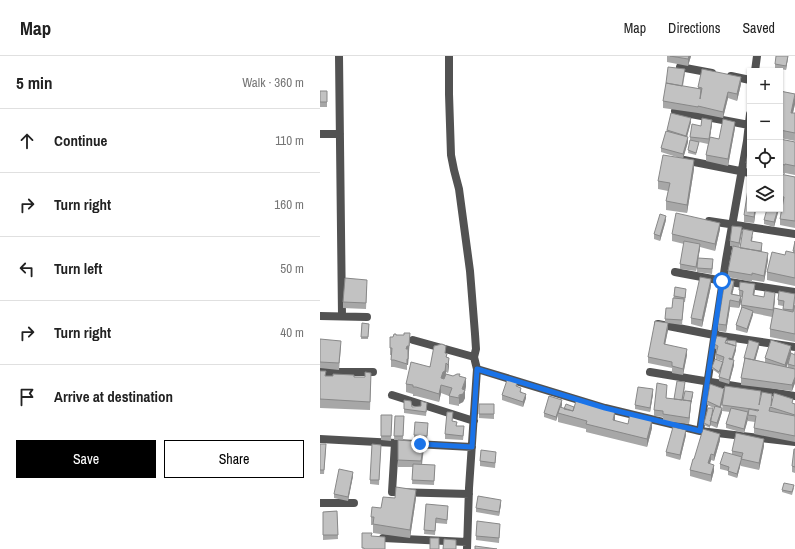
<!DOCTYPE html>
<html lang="en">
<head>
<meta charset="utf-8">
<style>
	body { margin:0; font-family:"Archivo Narrow",sans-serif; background:#f2f2f2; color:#222 }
	.controls { position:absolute; right:12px; top:12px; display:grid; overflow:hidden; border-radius:0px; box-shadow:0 1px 3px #0004 }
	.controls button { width:36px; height:36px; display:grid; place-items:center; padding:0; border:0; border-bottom:1px solid #e0e0e0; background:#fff; color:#222; font:20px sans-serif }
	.stop { position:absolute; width:12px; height:12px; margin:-9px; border:3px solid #1a73e8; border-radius:50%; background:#fff }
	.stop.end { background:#1a73e8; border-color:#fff; box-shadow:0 1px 4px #0008 }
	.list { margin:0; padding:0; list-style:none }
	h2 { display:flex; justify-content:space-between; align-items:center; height:52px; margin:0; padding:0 16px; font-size:17px }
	h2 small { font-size:13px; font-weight:400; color:#767676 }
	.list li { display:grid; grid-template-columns:26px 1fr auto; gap:12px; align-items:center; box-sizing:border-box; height:64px; padding:0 16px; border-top:1px solid #e0e0e0 }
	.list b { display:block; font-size:15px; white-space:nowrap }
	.list em { font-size:13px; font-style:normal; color:#767676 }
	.actions { display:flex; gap:8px; padding:12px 16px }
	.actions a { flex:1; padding:9px 0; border:1px solid #000; border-radius:0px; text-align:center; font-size:14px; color:#000 }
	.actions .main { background:#000; color:#fff }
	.icon { flex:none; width:22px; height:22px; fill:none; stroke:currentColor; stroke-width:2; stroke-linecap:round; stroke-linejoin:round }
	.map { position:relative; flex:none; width:475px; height:493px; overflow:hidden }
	header { display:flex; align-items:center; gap:24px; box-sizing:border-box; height:56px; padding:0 20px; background:#fff; border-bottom:1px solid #e0e0e0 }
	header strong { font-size:19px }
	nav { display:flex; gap:22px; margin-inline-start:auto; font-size:14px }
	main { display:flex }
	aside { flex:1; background:#fff }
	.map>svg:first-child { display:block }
</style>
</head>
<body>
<header>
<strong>Map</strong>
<nav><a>Map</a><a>Directions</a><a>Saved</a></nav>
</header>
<main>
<aside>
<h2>5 min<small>Walk · 360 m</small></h2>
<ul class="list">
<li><svg class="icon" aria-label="ahead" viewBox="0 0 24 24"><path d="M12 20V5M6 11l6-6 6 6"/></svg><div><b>Continue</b></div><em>110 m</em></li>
<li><svg class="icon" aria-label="right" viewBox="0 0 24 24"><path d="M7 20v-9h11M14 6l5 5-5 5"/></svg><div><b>Turn right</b></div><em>160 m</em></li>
<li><svg class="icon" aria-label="left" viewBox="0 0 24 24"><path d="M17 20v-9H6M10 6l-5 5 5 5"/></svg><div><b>Turn left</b></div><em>50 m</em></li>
<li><svg class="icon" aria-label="right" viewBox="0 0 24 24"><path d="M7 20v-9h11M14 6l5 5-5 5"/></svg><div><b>Turn right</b></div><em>40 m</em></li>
<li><svg class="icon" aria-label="arrive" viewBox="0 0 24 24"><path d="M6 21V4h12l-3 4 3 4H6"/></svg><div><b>Arrive at destination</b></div></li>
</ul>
<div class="actions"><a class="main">Save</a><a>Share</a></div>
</aside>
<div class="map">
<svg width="475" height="493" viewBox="0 0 475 493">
	<rect width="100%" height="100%" fill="#fff"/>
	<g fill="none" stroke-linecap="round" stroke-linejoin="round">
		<!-- street -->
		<path stroke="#525252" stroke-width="8" d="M19,0L22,260
			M129,0V38L131,99L134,114L139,133L150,215L155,278L156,293L154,301
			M360,11L392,17
			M435,15L437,0
			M411,20L430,24
			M355,55L429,69
			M0,78H20
			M364,104L430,117
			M389,165L475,178
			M355,216L403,225L475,236
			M0,260L47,261
			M338,268L394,279L475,291
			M93,284L154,301L157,313
			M0,316H53
			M330,316L475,340
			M72,339L154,365
			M380,375L406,204L427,85L430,58
			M0,383L152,391
			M75,387L72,436L149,438
			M0,447H34
			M63,482L147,486
			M147,493L149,432L157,313L285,352L380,375L475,386"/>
	</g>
	<!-- wall -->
	<path fill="#a7a7a7" d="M347,0H371L368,10L347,6Z
		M468,0L466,14L455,12V8Z
		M365,17L363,30L378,33V31L421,28L417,45L408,42L403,62L378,57L343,52V45Z
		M0,35H7V51H0Z
		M460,35L475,38V48L473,57H475V85L460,82Z
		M371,66L367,81L368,86L363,102L374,113L367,157L346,154V145L348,135L338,133V125L360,102L341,96V92L347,74Z
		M392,68L390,81L399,83L415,72L408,110L386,105V99L388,88L379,86L376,99L368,97L370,84V81L381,70Z
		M460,83L475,86V119L465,117V118L460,117Z
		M430,87V112L426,111V107Z
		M460,118L475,121V172L460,169V163L462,147H460Z
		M436,153L434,167L424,166V159Z
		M459,153L454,171L444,168V164Z
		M346,164L340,185L334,183V178Z
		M400,173L395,195L380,191L376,215L360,213V208L364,188L352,185V178Z
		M422,176L419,191L410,190V185Z
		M433,180L432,185L442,192V196L448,204L444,226L432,224V226L408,221V215L420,192Z
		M475,185V230L447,224V216L465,199L473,196Z
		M393,208L392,218L377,216V212Z
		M47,230L46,253L23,252V246Z
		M391,230L382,271L371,268V262Z
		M355,231L366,237L365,246H364L362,269L348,267V274L345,288L367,299L363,319L352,317V312L328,307V301L345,267V263L352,252Z
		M414,231L412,238L419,239V234H435L434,239L455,243L454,252L463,254V250L458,249V244L475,238L473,256L475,249V286L450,281V273L452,261L433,257L427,277L416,274V269L421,254V249L422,241H421V246L419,252L410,251L406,276L398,275V268Z
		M42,267L49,268L48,283H41Z
		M76,279L90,283L88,309H87V314L74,311H71V299H70V281H73Z
		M0,283L21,291L19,314L0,312Z
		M416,285V294L413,304L414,309L409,328L399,325V321L402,311L399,318L392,313V311L403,307V305L396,303V298L397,294L394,292V288Z
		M439,291L435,304L445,306V302L471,297L467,311H468V308L474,298L475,294V327L472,335L421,329V322L424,306V302Z
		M126,298L129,310L128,317L126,316V318L133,320H140L146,330L145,335V342L143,346L139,348V350L129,348V340L121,337L119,346L96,340H93V338L86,336V328Z
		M0,315L6,320L45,321L51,325L50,354L0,352Z
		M198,329V331L206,342L203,351L182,344V339Z
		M365,330L363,344L373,339L371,348L369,368L343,365V361L334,360V354L347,335L346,342L354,343Z
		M404,333L440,345L452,344L475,348V386L434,378V372L435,366L428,365V363L424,377L406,372V368L410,356L402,355L403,343L401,352L402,356L397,372L390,369V372L384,369V367L393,354L392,359L394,352L387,349V345Z
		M333,338L330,356L315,353V349Z
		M84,344L92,351H107L106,360L84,357Z
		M174,348V363L159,362V358Z
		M242,349L241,352L308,368L332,372L327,391L266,376V373L238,366V360L236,365L224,361V357Z
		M61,359H72L71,385L61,384Z
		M75,360H84L83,384H74Z
		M133,361L132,365L137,370L144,375L143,384L125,383V378Z
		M108,371L107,385L94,384V379Z
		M366,379L360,404L346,400V396Z
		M78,384L104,392L102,409H115L114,429L92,428L93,411H78Z
		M400,384L394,405L391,404L390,408L394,415L391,426L370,420V414L374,403Z
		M0,388L6,392L4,418H0Z
		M61,389L59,429L50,428V424Z
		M444,390L439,414L421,410V407L417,422L408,419V415L400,413V408L412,398V395Z
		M475,393V417L472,416V410Z
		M176,400L175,412L160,410V405Z
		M33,420L28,445L14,442V438Z
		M474,432L472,439L462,436V434Z
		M75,442H96L90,482L53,477V469H51V461Z
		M106,448L128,455L127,468L116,467L115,479L104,478Z
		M181,448L179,460L156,456V452Z
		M17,455L18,483L3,484V456Z
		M180,472L179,487L156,484V480Z"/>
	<!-- shaded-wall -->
	<path fill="#888" d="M369,0H371L368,10V3Z
		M468,0V2L466,14V10Z
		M421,21V28L417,45V38Z
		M408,36V42L403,62V56Z
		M475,39V48L471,65V57Z
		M371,62V66L366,84V80Z
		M392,64V68L389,88V83Z
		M415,66V72L408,110V103Z
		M368,81V86L363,103V98Z
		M374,104V113L367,157V149Z
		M435,153H436L434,167V161Z
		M458,153H459L454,171V166Z
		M346,160V164L340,185V180Z
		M400,167V173L395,195V188Z
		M422,171V176L419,191V187Z
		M380,188V193L376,215V211Z
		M448,197V204L444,226V220Z
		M391,223V230L382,271V264Z
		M414,225V231L411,244V238Z
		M435,228V234L433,246V239Z
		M455,237V243L453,261V254Z
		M421,240V246L419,252V246Z
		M475,241V245L473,259V254Z
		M410,244V251L406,276V269Z
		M433,255V259L427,277V273Z
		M348,267V274L344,294V288Z
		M90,277L88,309H87L86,293Z
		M439,287V291L434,309V305Z
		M416,290V294L412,307V303Z
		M471,290V297L465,315V309Z
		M367,293V299L363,319V313Z
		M129,302V310L128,317V309Z
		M414,304V309L409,328V324Z
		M126,307V316L125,323L121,322Z
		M475,321V327L472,335V329Z
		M146,322V330L145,335V342L143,346L139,348V350V342Z
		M121,329V337L119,346V338Z
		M333,333V338L330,356V352Z
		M404,333V338L400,355V351Z
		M373,336L371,348L369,368V362L370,349Z
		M206,338V342L203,351V346Z
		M242,344V349L239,358L238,357L236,365V361Z
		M402,352V356L397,372V367Z
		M295,355V364L293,372V364Z
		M428,359V363L424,377V373Z
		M332,364V372L327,391V383Z
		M366,374V379L360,404V399Z
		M400,378V384L394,405V399Z
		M444,383V390L439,414V407Z
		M104,386V392L101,411V405Z
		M391,398V404L388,413V407Z
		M421,403V407L417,422V418Z
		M394,409V415L391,426V419Z
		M33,416V420L28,445V441Z
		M96,434V442L90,482V474Z
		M181,444V448L179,460V456Z"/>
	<!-- building -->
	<path fill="#c2c2c2" stroke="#888" d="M350,0H369L368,3Z
		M456,0H468L466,10L455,8Z
		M348,11L365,13L362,30L346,27Z
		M382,13L421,21L417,38L408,36L403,56L378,50V51L343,45L346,27L381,33L380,43L382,32L378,31Z
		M0,35H7V46H0Z
		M460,35L475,38L471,57H475V77L460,74Z
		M351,57L371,62L366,80L347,74Z
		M382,62L392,64L389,83L370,81L372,68L381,70Z
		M403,63L415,66L408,103L386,99L390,81L399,83Z
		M346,75L368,81L363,98L341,92Z
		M460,83L475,86V110L465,108V109L460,108Z
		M370,84L379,86L376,97L368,94Z
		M430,87V107H426Z
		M343,99L374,104L367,149L346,145L350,127L338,125Z
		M460,118L475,121V165L460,163L464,141L460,140Z
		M430,120V153H435L434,161L424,159Z
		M447,153H458L454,166L444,164Z
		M356,157L400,167L395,188L352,178Z
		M340,158L346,160L340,180L334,178Z
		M412,170L422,171L419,187L410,185Z
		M423,173L433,175L431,185L442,187L441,195L420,192Z
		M364,185L380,188L376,211L360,208Z
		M475,185V195H473Z
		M413,190L448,197L444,220L432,217V219L408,215Z
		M466,195L475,197V222L447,216L452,196L465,199Z
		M378,202L393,203L392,213L377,212Z
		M380,221L391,223L382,264L371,262Z
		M25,222L47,224L46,247L23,246Z
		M405,224L414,225L411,238L421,240L419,246L410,244L406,269L398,268Z
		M420,226L435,228L433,239L444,241L445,235L455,237L453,254L421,249L423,235L419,234Z
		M355,231L366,233L365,242L354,240Z
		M459,235L475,238L473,254L463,253L464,245L458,244Z
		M353,242L364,243L362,264L345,263L346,252H352Z
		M475,249V278L450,273L454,252L473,256Z
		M422,251L433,255L427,273L416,269Z
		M335,265L348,267L344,288L367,293L363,313L352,310V306L328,301Z
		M42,267L49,268L48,281H41Z
		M84,277H90L89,290H87L86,293H88V303H87V308L74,304H71L72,292H70V281H73L74,278H76V279H84Z
		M397,280L407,282L405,287L416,290L412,303L409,302V303L414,304L409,324L399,321L404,301L396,298L398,290L394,288Z
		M0,283L21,285L19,307L0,306Z
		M407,284L416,285V290L407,287Z
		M429,284L439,287L434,304L424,302Z
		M451,284L471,290L465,309L445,302Z
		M122,288L126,290L125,297L127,298L126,301L129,302L128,309L126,307L125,315L123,316L121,322L124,323L126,318L133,320L137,318H140L139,320L146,322L142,333L145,334L143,338L139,339V342L129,340L132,332L121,329L119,338L96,331H93V329L86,328L91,306L110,311L114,290Z
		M471,297L475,299V310L468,308Z
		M425,302L475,313V321L472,329L421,322Z
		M395,303L403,306L399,316L392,311Z
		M0,315H6L5,320H13V318L34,319V321H45V316L51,317L50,346L0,343Z
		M188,321L198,325L196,330L201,332L200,336L206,338L203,346L182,339Z
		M357,325L365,326L362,344L354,343Z
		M337,327L347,329L346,342L371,345L369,362L343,358V355L334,354Z
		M390,328L404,333L400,351L387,345Z
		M405,330L441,335L439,349L442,336L452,338L451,350L454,337L473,343L472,347L475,348V359L450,351L449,355L475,360V380L434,372L436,360L428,359L429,353L438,355L439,354L402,349Z
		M318,331L333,333L330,352L315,349Z
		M365,335L373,336L371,346V345L363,344Z
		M229,340L242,344L236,361L224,357Z
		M84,344L91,345L92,351L101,350V345L107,347L106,356L84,353Z
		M256,345L295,355L293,364L308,368L310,358L332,364L327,383L266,368L267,365L238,357L240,351L253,355Z
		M159,348H174V358H159Z
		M246,348L254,351L253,355L244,353Z
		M395,350L402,352L397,367L390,365Z
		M388,352H393L390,370L384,367Z
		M411,352L428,356L424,373L406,368Z
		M127,356H133L132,365L137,366L136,370H144L143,380L125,378Z
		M61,359H72L71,380H61Z
		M75,360H84L83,380H74Z
		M95,366L108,367L107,380L94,379Z
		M353,371L366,374L360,399L346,396Z
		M383,373L400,378L394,399L391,398L388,407L394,409L391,419L370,414L373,403H374Z
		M416,377L444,383L439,407L421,403L423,397L412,395Z
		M78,384L104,386L101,405L78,404Z
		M0,388H6L4,414H0Z
		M52,388L61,389L59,424H50Z
		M474,393H475V411L472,410Z
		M161,394L176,396L175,407L160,405Z
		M404,396L422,401L417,418L408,415L409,411L400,408Z
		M93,408L115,409L114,425L92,424Z
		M19,413L33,416L28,441L14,438Z
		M464,427L474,429L472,436L462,434Z
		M76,431L96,434L90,474L53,468L54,461H51L52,451L61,452L63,441L75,442Z
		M158,440L181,444L179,456L156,452Z
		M106,448L128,450L127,464L116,462L115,475L104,474Z
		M17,455L18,479H3V456Z
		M157,465L180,468L179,482L156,480Z
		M42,477H52L51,480L65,481V493H44V492H42Z
		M110,482H119V493H110Z
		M124,483L136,484V493H123Z
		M155,490L177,493H155Z"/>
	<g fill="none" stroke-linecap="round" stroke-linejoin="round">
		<!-- route -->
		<path stroke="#1a73e8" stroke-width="5" d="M100,388L152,391L157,313L285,352L380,375L402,225"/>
	</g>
</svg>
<div class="controls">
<button>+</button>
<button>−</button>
<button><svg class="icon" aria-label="locate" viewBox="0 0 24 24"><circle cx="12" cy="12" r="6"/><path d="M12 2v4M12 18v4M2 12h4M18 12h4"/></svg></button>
<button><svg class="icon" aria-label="layers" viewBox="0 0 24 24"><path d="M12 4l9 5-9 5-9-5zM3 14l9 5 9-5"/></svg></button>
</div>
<div class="stop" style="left:402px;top:225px"></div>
<div class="stop end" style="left:100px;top:388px"></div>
</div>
</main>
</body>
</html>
